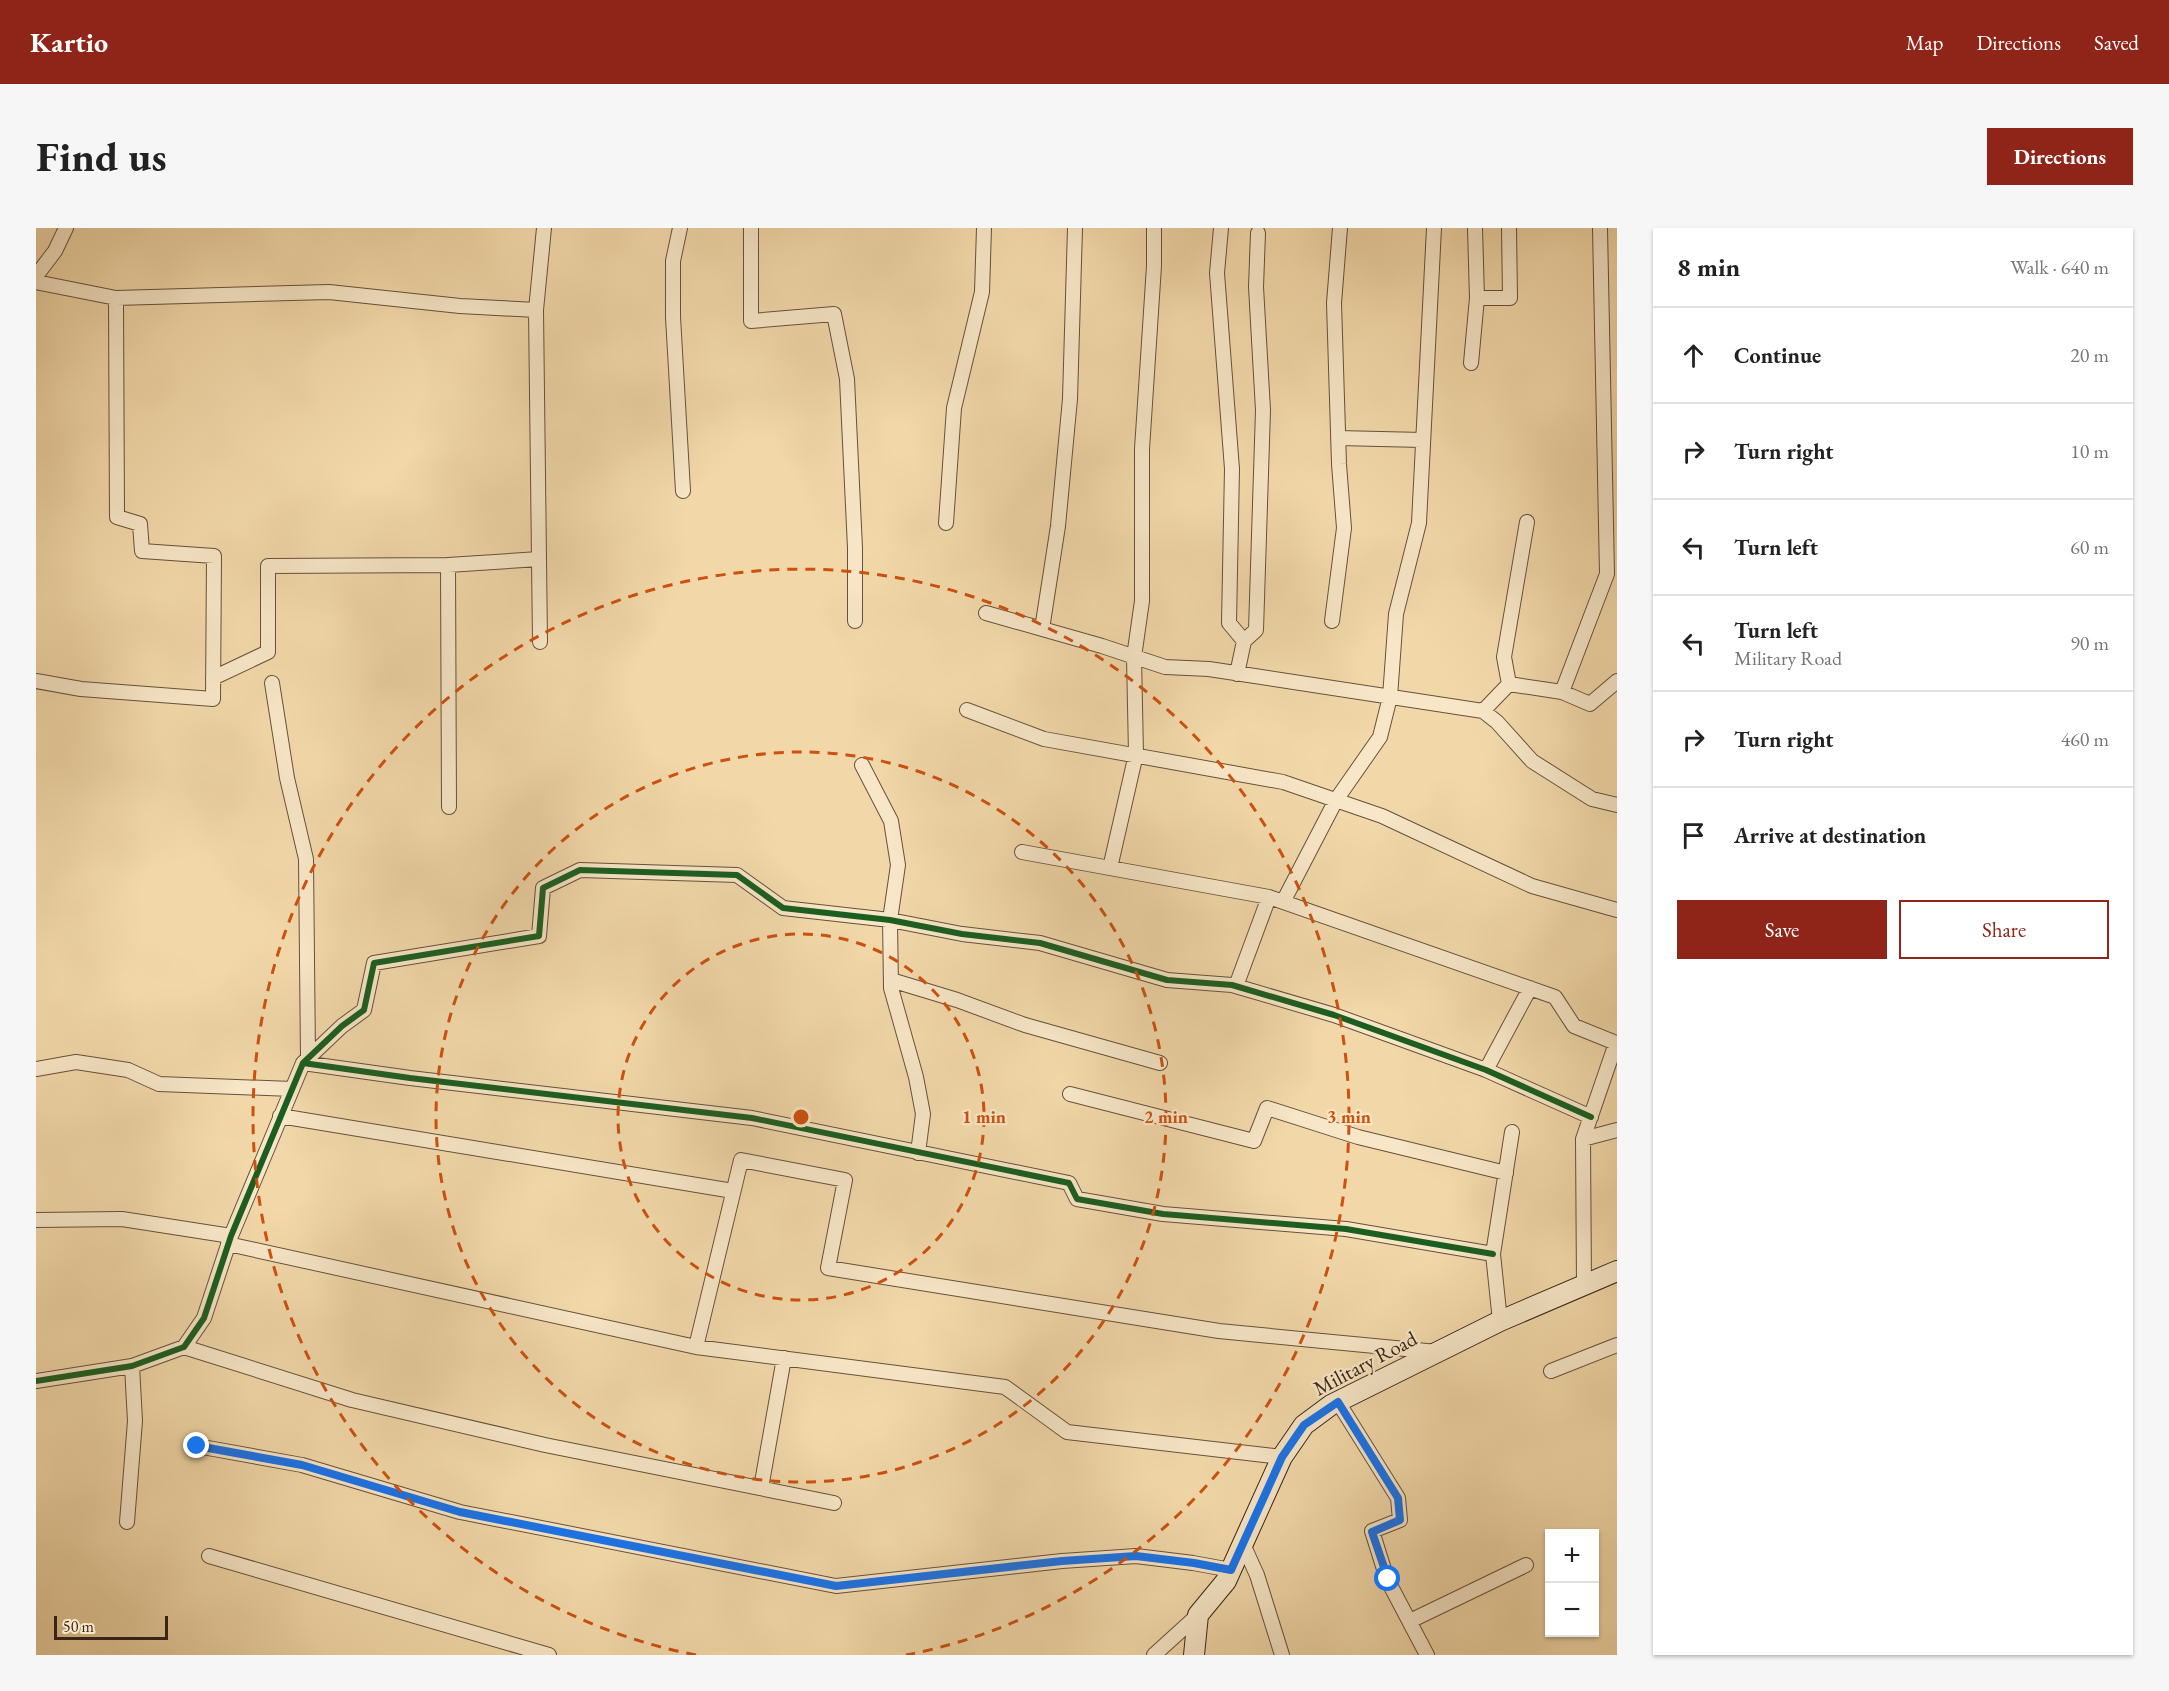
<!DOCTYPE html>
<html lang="en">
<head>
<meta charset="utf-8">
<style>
	body { margin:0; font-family:"EB Garamond",serif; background:#f6f6f6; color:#222 }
	.controls { position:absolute; right:18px; bottom:18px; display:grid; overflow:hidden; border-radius:0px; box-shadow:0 2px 4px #0004 }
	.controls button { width:54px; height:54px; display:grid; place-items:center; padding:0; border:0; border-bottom:2px solid #e0e0e0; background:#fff; color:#222; font:30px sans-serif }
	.scale { position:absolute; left:18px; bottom:15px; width:114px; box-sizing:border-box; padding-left:6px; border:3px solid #392416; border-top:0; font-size:16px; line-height:21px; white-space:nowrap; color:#392416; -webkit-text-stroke:4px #f7e6c7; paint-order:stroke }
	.stop { position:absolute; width:18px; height:18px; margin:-14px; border:4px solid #1a73e8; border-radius:50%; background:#fff }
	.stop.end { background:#1a73e8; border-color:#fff; box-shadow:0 2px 6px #0008 }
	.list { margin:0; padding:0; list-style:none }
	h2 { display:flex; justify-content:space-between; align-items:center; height:78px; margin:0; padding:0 24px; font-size:26px }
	h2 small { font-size:20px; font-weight:400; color:#767676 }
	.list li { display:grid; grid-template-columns:39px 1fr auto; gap:18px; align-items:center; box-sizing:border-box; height:96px; padding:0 24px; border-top:2px solid #e0e0e0 }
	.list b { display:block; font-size:22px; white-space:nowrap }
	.list p { margin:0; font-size:20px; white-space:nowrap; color:#767676 }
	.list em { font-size:20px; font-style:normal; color:#767676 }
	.actions { display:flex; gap:12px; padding:18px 24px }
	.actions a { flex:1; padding:14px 0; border:2px solid #8f2418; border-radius:0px; text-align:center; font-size:21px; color:#8f2418 }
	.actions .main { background:#8f2418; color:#fff }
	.icon { flex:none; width:33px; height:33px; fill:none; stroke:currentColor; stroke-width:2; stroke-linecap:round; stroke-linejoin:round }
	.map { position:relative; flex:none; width:1581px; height:1427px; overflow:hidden; border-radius:0px }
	header { display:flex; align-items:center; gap:36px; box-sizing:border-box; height:84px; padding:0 30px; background:#8f2418; color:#fff }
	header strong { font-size:28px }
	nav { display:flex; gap:33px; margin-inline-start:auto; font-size:21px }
	.intro { display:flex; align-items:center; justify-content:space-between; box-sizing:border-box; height:144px; padding:0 36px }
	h1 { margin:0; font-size:42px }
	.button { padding:15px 27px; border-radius:0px; background:#8f2418; color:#fff; font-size:21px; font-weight:700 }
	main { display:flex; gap:36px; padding:0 36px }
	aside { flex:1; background:#fff; border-radius:0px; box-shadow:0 2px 4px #0004 }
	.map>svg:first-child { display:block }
</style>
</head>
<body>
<header>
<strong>Kartio</strong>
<nav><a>Map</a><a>Directions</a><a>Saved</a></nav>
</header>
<div class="intro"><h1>Find us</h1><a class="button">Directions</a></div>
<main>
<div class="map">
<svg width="1581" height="1427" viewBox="0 0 1581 1427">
	<rect width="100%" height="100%" fill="#f2d8a9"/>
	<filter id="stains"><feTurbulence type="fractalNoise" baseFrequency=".00333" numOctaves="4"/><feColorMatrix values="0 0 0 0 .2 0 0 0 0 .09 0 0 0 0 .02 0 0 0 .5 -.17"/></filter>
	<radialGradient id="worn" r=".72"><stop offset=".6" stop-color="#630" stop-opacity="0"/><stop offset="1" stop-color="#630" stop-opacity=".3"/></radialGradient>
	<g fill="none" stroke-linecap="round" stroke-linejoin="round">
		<defs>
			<path id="street" d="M644,0L637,33V89L647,263
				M715,0V93L798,86L811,151L819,320V393
				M1185,0L1181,45L1196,241L1193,395L1208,413
				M0,48L19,23L30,0
				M0,54L80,70L293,64L424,78L500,82
				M1441,70H1474L1473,0
				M1435,135L1441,70L1439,0
				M1302,210L1387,212
				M910,295L918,180L946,64L948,0
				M950,385L1066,418L1129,439L1173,441L1447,483L1461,494L1496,533L1556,571L1581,577
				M1296,393L1308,300L1303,236L1298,75L1304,0
				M1006,401L1022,298L1034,171L1039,0
				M504,414L500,82L508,0
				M1201,446L1208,413L1220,402L1227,182L1220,59L1222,5
				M177,450L232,424V338L412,337
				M0,453L45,461L177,471L178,328L106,323L104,296L81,289L80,70
				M236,455L251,550L270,631L272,830
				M1473,456L1468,429L1491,294
				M1526,464L1571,346L1564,0
				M931,482L1008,511L1247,554L1346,588L1496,658L1581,682
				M1447,483L1473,456L1526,464L1554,476L1581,453
				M826,537L855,593L862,637L854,692L855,760L880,849L887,886L882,925
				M413,579L412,337L503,331
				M986,624L1233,669L1519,769L1538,798L1580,815L1547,911L1548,1057
				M1074,640L1100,526L1098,429L1106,373V221L1118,38V0
				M1247,674L1300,572L1344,509L1354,469L1360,386L1383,295L1398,0
				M855,752L921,772L989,797L1124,835
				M1200,758L1233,669
				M267,835L374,850L716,890L1033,955L1041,971L1127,986L1310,1001L1457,1026
				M0,841L40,834L92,842L123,856L256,861
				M1450,842L1494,760
				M1034,866L1218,913L1231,880L1322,909L1470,945
				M244,888L697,963
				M1547,911L1581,902
				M0,992L86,991L195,1008
				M192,1016L660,1119L969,1159L1031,1204L1246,1229
				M1464,1093L1457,1026L1476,904
				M148,1119L316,1172L509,1217L798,1275
				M660,1119L705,932L809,952L792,1040L1183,1103L1401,1124
				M1515,1143L1581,1117
				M0,1153L96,1138L148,1119L168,1090L195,1008L267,835L306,798L328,782L338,735L503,708L507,660L544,642L701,647L747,680L854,692L926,706L1004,715L1131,752L1196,757L1298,787L1450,842L1555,889
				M1302,1174L1362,1270L1364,1292L1336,1303L1351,1351L1391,1427
				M161,1218L266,1237L424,1284L800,1358L1026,1333L1100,1328L1157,1335L1195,1342
				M725,1260L748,1130
				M91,1294L99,1193L96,1138
				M1206,1314L1221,1347L1246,1427
				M173,1328L513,1427
				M1374,1393L1490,1337
				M1118,1427L1162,1387"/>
			<path id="secondary" d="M1158,1427L1162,1387L1190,1353L1246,1229L1268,1197L1295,1177L1464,1093L1581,1043"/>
		</defs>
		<!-- street casing -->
		<use href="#street" stroke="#67513b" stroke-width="16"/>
		<!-- secondary casing -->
		<use href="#secondary" stroke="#392416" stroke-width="22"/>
		<!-- street -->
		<use href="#street" stroke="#f7e6c7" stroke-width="14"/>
		<!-- secondary -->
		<use href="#secondary" stroke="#f7e6c7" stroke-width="20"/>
		<defs>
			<path id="cycleway" d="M267,835L374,850L716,890L1033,955L1041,971L1127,986L1310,1001L1457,1026
				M0,1153L96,1138L148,1119L168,1090L195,1008L267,835L306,798L328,782L338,735L503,708L507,660L544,642L701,647L747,680L854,692L926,706L1004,715L1131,752L1196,757L1298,787L1450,842L1555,889"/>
		</defs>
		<!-- cycleway casing -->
		<use href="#cycleway" stroke="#f7e6c7" stroke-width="10"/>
		<!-- cycleway -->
		<use href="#cycleway" stroke="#1b5e20" stroke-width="6"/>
	</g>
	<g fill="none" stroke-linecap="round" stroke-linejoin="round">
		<!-- route -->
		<path stroke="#1a73e8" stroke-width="8" d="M161,1218L266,1237L424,1284L800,1358L1026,1333L1100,1328L1158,1335L1195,1342L1246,1229L1268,1197L1302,1174L1362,1270L1364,1292L1336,1304L1352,1351"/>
	</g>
	<!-- distance rings -->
	<g fill="none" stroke="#ce510e" stroke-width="3" stroke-dasharray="10 8">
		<circle cx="765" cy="889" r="183"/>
		<circle cx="765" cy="889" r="365"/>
		<path d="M660 1427A548 548 0 1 1 870 1427"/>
	</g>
	<g text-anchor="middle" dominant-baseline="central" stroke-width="4.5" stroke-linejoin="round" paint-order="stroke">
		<!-- street labels -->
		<g font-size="21" fill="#392416" stroke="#f7e6c7">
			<text transform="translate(1329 1135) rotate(-28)">Military Road</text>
		</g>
	</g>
	<circle cx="765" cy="889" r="9" fill="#ce510e" stroke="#f7e6c7" stroke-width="3"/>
	<g font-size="18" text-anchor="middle" font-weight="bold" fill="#ce510e" stroke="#f7e6c7" stroke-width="4.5" stroke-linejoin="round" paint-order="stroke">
		<text x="948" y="895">1 min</text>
		<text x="1130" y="895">2 min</text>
		<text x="1313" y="895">3 min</text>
	</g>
	<rect width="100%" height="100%" filter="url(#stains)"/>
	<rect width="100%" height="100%" fill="url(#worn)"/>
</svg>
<div class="controls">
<button>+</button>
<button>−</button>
</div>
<div class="scale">50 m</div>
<div class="stop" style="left:1352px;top:1351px"></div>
<div class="stop end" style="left:161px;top:1218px"></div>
</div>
<aside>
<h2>8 min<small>Walk · 640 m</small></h2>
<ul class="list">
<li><svg class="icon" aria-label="ahead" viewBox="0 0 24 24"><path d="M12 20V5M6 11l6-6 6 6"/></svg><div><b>Continue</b></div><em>20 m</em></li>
<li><svg class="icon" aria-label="right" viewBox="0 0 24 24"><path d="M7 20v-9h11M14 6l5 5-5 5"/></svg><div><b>Turn right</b></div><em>10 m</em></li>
<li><svg class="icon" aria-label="left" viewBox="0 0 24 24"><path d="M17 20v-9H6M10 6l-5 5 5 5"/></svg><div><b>Turn left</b></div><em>60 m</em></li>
<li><svg class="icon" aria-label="left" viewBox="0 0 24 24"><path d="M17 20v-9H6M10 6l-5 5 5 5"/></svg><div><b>Turn left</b><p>Military Road</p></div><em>90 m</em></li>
<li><svg class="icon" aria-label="right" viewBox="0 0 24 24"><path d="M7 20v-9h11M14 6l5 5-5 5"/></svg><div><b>Turn right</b></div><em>460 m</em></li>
<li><svg class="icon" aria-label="arrive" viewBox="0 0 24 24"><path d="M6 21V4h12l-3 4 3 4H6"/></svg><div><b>Arrive at destination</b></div></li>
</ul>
<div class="actions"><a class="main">Save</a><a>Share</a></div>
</aside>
</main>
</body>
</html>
